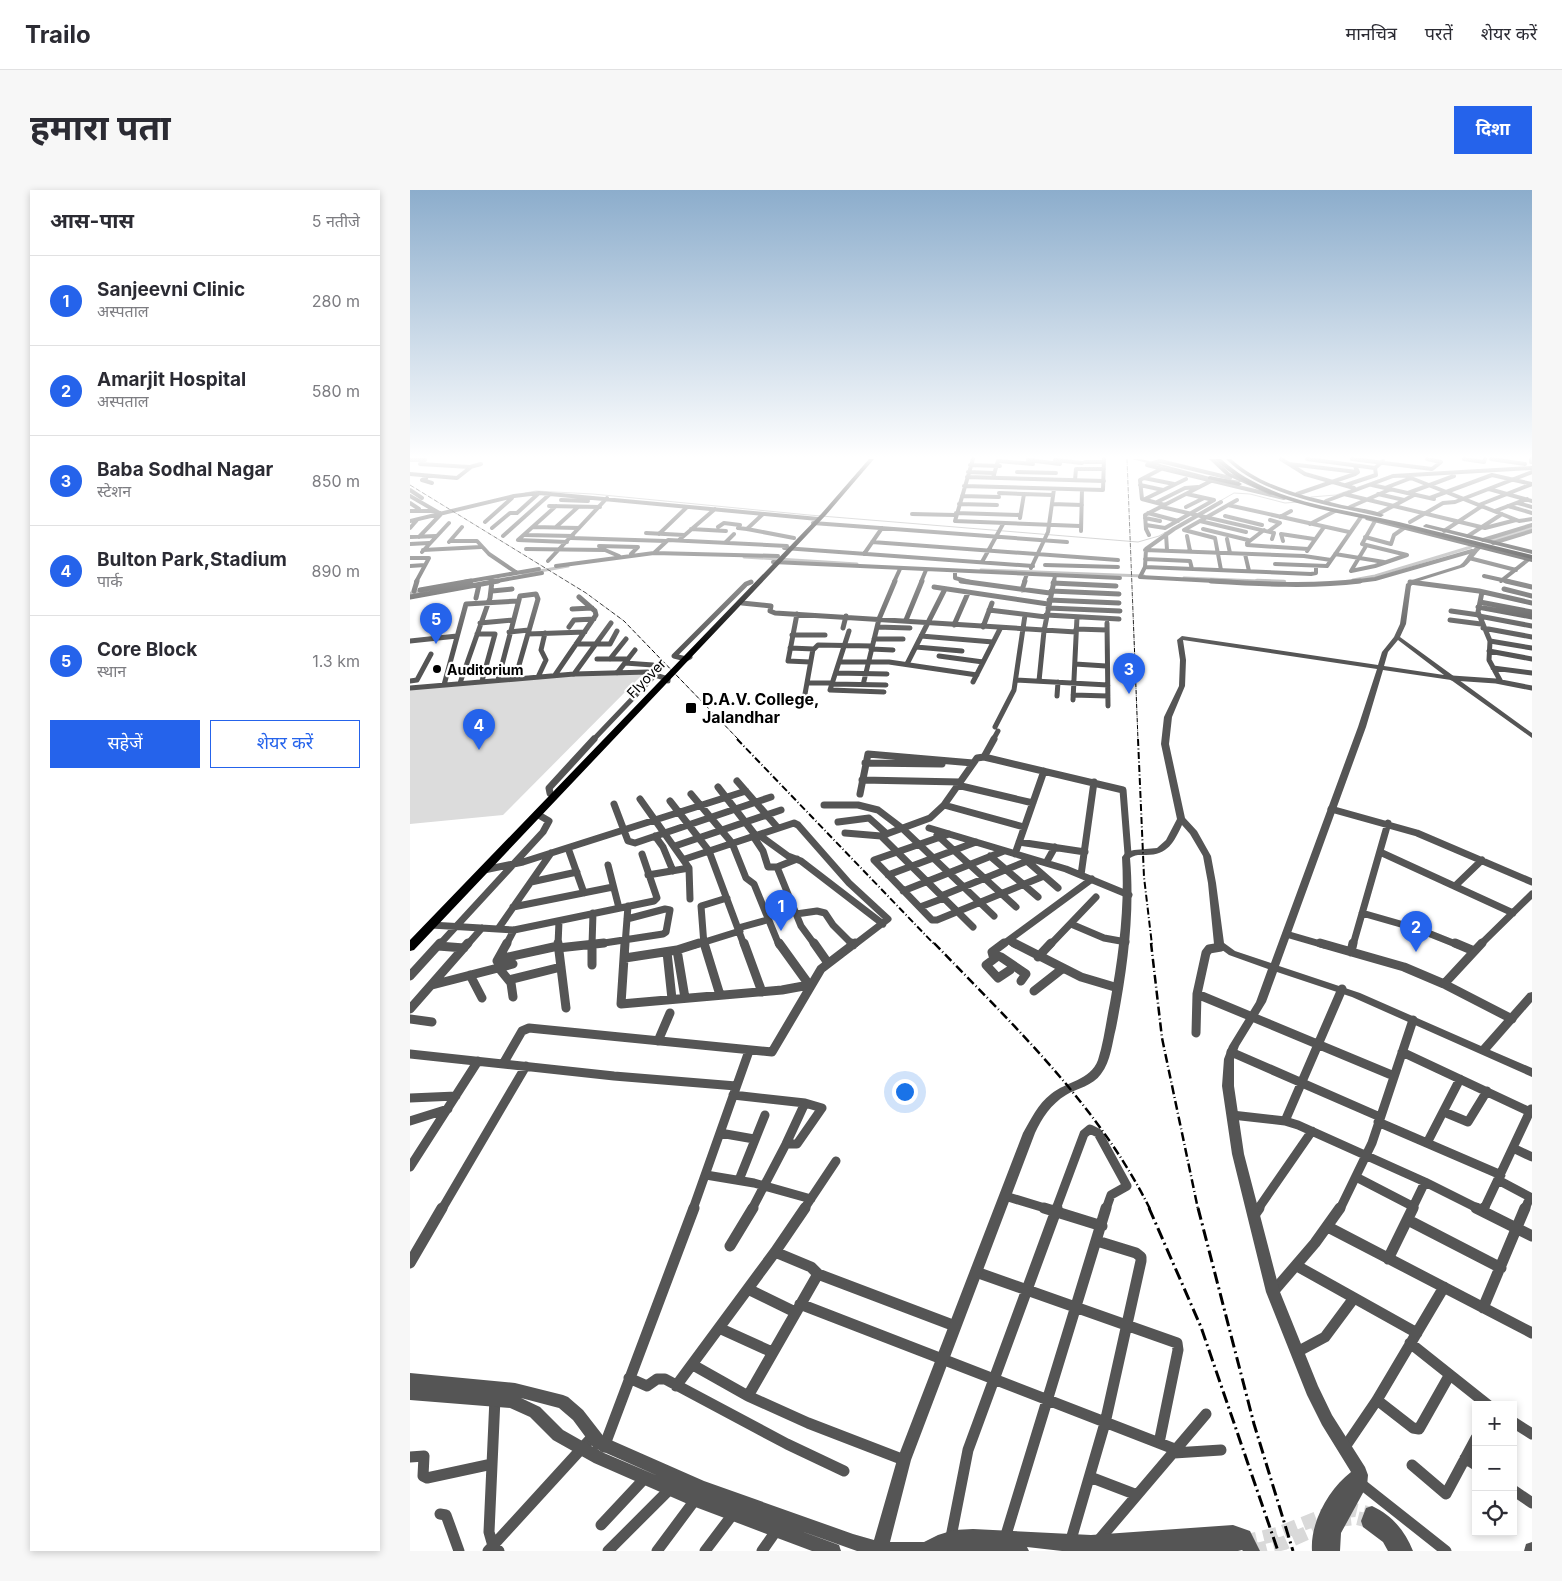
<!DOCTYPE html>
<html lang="hi">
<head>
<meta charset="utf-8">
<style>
	body { margin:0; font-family:Inter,"Noto Sans Devanagari",sans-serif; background:#f7f7f7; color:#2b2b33 }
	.controls { position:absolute; right:15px; bottom:15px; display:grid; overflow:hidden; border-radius:0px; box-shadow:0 2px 8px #0003 }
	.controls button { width:45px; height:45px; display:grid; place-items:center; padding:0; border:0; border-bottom:1px solid #e1e1e2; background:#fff; color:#2b2b33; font:25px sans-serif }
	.you { position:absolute; left:494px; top:901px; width:18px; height:18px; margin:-12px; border:4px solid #fff; border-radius:50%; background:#1a73e8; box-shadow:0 0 0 8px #1a73e833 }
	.badge { display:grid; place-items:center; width:32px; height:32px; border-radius:50%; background:#2563eb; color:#fff; font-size:16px; font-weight:700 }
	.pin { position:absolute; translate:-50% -41px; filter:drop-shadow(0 1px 2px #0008) }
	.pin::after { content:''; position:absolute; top:26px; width:18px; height:15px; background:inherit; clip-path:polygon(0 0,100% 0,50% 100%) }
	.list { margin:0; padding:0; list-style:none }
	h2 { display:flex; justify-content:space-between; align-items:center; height:65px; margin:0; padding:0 20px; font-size:21px }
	h2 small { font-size:16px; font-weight:400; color:#7c7c81 }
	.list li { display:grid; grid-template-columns:32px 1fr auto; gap:15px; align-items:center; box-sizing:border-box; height:90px; padding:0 20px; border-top:1px solid #e1e1e2 }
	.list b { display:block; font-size:19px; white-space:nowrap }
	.list p { margin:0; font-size:16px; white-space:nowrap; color:#7c7c81 }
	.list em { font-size:16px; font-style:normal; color:#7c7c81 }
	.actions { display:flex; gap:10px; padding:15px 20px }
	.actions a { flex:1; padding:11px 0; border:1px solid #2563eb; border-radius:0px; text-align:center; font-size:18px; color:#2563eb }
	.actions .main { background:#2563eb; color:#fff }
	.icon { flex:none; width:28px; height:28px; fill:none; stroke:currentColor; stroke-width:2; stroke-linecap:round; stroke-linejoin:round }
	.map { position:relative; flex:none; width:1122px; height:1361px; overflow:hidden; border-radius:0px }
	header { display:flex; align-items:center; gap:30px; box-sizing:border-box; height:70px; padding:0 25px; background:#fff; border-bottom:1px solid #e1e1e2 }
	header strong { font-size:24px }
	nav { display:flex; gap:28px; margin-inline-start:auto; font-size:18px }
	.intro { display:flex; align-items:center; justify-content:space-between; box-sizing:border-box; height:120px; padding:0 30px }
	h1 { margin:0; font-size:35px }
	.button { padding:12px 22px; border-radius:0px; background:#2563eb; color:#fff; font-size:18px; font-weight:700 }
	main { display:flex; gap:30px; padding:0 30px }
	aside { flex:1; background:#fff; border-radius:0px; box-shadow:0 2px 8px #0003 }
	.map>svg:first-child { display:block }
</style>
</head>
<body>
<header>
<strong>Trailo</strong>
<nav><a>मानचित्र</a><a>परतें</a><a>शेयर करें</a></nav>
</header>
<div class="intro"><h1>हमारा पता</h1><a class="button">दिशा</a></div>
<main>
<aside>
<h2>आस-पास<small>5 नतीजे</small></h2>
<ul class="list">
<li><span class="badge">1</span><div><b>Sanjeevni Clinic</b><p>अस्पताल</p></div><em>280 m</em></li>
<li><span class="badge">2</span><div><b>Amarjit Hospital</b><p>अस्पताल</p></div><em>580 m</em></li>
<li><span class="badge">3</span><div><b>Baba Sodhal Nagar</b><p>स्टेशन</p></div><em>850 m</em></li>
<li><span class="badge">4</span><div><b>Bulton Park,Stadium</b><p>पार्क</p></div><em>890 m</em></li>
<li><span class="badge">5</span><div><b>Core Block</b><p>स्थान</p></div><em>1.3 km</em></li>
</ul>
<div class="actions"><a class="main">सहेजें</a><a>शेयर करें</a></div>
</aside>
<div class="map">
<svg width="1122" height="1361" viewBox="0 0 1122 1361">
	<rect width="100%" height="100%" fill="#fff"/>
	<!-- green -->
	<path fill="#dcdcdc" d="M234,483L93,625L0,634V499L140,487Z"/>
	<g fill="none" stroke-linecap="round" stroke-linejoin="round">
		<!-- stream -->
		<path stroke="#a3a3a3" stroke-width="1" d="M115,303L126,301L183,304L399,325L728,352L749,346L824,303L840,304L875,313L889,312
			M901,307L926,305L982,285"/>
		<!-- canal-far1 -->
		<path stroke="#a3a3a3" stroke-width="3" d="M1080,351L1122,338
			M334,367L447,374
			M571,380L734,386
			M113,384L158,376
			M774,388L874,392
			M943,390L965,386L1061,357"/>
		<!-- canal -->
		<path stroke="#a3a3a3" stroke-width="4.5" d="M847,391L874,392
			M0,404L15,401"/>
		<!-- tertiary-tunnel -->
		<path stroke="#d9d9d9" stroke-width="14" stroke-dasharray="14 7" stroke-linecap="butt" d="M933,1321L945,1320L962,1324
			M927,1330L947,1328L959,1331
			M833,1352L867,1344L918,1324
			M843,1361L874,1353L915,1335"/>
		<!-- minor-far4 -->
		<path stroke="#555" stroke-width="4" d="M563,269L545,331L670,336
			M871,269L895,284L944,298
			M897,269L965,278
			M942,269L1022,279L1031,272L1017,269
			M1054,269L1074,272L1075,269
			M1081,269L1115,274
			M1121,269V272
			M0,270H15
			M618,270L650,274
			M645,270L672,273
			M675,272H694
			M10,274L60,277L71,274
			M879,274L947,282
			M560,275L590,276
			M751,279L730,290L732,309L755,315
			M558,282L584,283
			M607,282L646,283
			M0,284L47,288L61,277
			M996,286L1109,331L1122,329
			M557,287L694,291
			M16,288L12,290L22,293
			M583,288L588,271L623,274
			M734,288L764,294
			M820,288L750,271L737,275L874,308
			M665,290L666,279H694
			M730,295L753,300
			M936,295L966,285L965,278L973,271
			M962,295L1024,309
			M554,296L693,300L694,269
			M975,298L1001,288
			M1079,299L1122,311
			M0,300L12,308
			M589,303L643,305
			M998,303L1044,286
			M887,304L945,284L948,282L945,276
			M934,304L1075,338L1106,330
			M968,304L994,310
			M0,306L31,324L9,347
			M552,306L589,307
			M1020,308L1082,285L1122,294
			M735,309L776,289
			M151,310L178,311
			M916,311L983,286L1122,278
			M747,312L775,298L788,297
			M811,312L764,339L736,359L735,377L730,387L823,392
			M0,313L9,319
			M1108,313L1122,317
			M549,314L587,315
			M642,314L672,315
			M818,315L939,342
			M1069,315L1122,294
			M139,316L190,317
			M1098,316L1122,323
			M752,317L864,343L862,349
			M776,317L794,308
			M940,317L981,299
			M0,321H25
			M1085,321L1117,309
			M546,323L610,325
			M738,323L768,331
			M353,324L337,339L384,348
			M502,324L545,325
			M968,324L1004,305
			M815,326L852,335
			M870,327L881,321
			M610,328L614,304
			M735,328L750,331
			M0,331L104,306L129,303L408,329
			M790,331L836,342
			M75,332L102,308
			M1000,332L1033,313L1045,312L1122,282
			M403,333L657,352
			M900,334L925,321
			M736,335L755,338L804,310L777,304
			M123,337L169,338
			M146,337L168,317
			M308,337L314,333L330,335L328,338L337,339
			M0,338L7,330
			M82,338L100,323H107L129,303
			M281,339L316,341
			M793,339L838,350
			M774,340L805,348L811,380
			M774,340L827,310
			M671,341L672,300
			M859,341L870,333L860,330
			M1034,341L1072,316
			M236,343L274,345
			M249,344L277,317
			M756,344L757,360
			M115,345L163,346
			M739,345L736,339L735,325L801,291
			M93,346L140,304
			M777,346L780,361
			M1058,346L1092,324
			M0,347L26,346
			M955,347L981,354L984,345L994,338
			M161,348L256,351
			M817,349L820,363
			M108,350L146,316
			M108,350L157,352
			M269,350L305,319
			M1073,350L1122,335
			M40,351H67L79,364L107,383
			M873,351L871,344L904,349
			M39,352L52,337
			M316,352L324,344
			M462,352L708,370
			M837,353L854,340
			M1083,353L1122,341
			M0,354L19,353
			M837,355L898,359
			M189,356L228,357L221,364
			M956,356L941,381L965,376L997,365L952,354L965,331
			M374,358L623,376
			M116,359L195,360L209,366
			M13,360L71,357
			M735,360L894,366L921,370
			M897,361L914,337
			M12,362L39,333
			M244,363L258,350L377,356
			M454,364L472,338
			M835,364L839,381
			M925,364L974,372
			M0,368H19L6,392
			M1059,368L1106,380
			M735,369L780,371L782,379
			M138,371L197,308
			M363,372L710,388
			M572,372L593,334
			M865,374L917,376L951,327
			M635,375L708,377
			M0,376L15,375
			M146,376L244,363L368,366
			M735,377L901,384L906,383V376
			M621,378L638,342L644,299
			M545,381V388L560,392
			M1074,386L1101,392
			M1091,391L1119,369
			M54,392L129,379
			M81,392L132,383
			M82,392V389
			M484,392L490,379
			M511,392L516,380
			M614,392L617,384
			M644,392L645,385
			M941,392L965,389L1062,361"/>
		<!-- minor-far3 -->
		<path stroke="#555" stroke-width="5" d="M551,391L640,403
			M801,391C851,394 901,397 950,391
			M1096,391L1122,397
			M1000,392L1069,401L1122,413
			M643,393L706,396
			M524,397L638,414
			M1094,399L1122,406
			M10,400L61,391
			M612,400L615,391
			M4,401L7,391
			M82,401L102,399
			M641,401L709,404
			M1072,402L1068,422L1080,451L1079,470L1091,492
			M0,407L88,391
			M66,408L69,395
			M639,410L709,413
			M1070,412L1122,422
			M332,413L361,416L360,421L365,423L666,442
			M1068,417L1122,427
			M638,418L710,421
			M162,419L182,418
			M579,420L636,427
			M1041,421L1069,425
			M387,424L378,471L400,472
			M636,425L709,429
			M1069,426L1122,436
			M496,430L512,391
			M1040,430L1071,434
			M70,433L103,430
			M697,433L698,516
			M544,435L558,403
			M159,437L164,430L184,429
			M467,437L500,438
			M573,437L582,413
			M433,438L436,426
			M1073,438L1122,447
			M666,439L697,440
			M439,441L420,500L474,502
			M99,442L119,440
			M67,444H85L72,491
			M118,444L175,442
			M382,445H415
			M511,446L583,452
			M464,449H493
			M0,451L47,446
			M1080,451L1122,458
			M166,454H200L207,441
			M506,457L552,461
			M380,458L404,459L408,455L462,456
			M461,459L483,460
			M1079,461L1122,469
			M529,466L573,472
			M280,467L276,469L264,466L336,394L341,392
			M187,469H218
			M200,469L216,449
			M430,472H479L567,485
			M215,473L243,475
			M497,474L535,399
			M665,474L696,476
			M1083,478L1122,483
			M207,483L225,460
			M426,483L477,484
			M164,484L201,433
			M145,485L186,425L185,421L169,407
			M128,487L136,470L131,460L135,443
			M1042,488L1086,491L1122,498
			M88,490L110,406L126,404L128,409L105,489
			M606,490L698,495
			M0,491L7,490L21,464
			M629,491L634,441L644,391
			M563,492L590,439
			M50,493L80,408L82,391
			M397,493H423
			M423,494L476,495
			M34,495L56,414L108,411
			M453,495L469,429L485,391
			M0,498L164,484L238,482L246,485
			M395,504L403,459
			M663,505L698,506
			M647,506L648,492
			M663,510L667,427
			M585,537L604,500L615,425
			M183,550L245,485L258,489V491
			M583,550L588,541"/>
		<!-- minor-far2 -->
		<path stroke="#555" stroke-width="7" d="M574,567L584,549
			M455,573L532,574
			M452,590L550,592
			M327,591L368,638
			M547,595L623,613
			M308,597L346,646
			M140,603L139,598L184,549
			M281,604L322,653L336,688L344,694L369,755
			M450,604L458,564L563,573
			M230,609L279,678L280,709
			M260,611L299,661L334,755
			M204,614L218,651L225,653L361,607
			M414,615H448L468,620L493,639L584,726
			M534,615L614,637
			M921,619L1007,643L1122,692
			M428,632L459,628L477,644
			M519,638L656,679L719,705
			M435,643L471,646
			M539,644L464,670L522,730H527L634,686
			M349,645L378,666L391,671L473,734
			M527,645L606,717
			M245,646L253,657L263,681
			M343,646L353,661L358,677H367L391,736L405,755
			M609,652L675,662
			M265,656L371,620
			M158,658L174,703
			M970,662L1103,723
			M605,664L634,581
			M580,666L628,707
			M275,669L384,633L388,635L439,693L478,729L444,755
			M617,671L648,698
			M636,673L645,657
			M198,675L209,718
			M367,677L387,669
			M74,680L113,672L336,601
			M238,685L279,678
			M478,685L566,652
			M671,685L684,592
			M121,692L167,682
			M1045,696L1072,670
			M493,701L594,661
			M531,706L622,669
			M103,717L203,697
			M510,717L534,708
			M952,723L1008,739L1048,755
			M386,724L407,721L415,723L423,735L443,755
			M661,734L694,748L716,752
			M21,735L104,740L244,711L247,708L232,664
			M563,737L471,646L520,628L534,615L567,568L574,567L713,600L718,664
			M328,738L357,730
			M88,739L141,663
			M876,744L914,755
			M599,751L606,755
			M29,755L133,642L139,631L127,624
			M57,755L72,738
			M96,755L104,740
			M148,755L149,731
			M181,755L253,744L256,742L260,720L255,719L217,729
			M182,755L183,723
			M215,755L218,716
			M285,755L330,741
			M294,755L291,716L317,708
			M592,755L682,689
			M640,755L686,707
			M943,755L978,633
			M1070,755L1122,704"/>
		<!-- minor-far1 -->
		<path stroke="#555" stroke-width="9" d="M148,753L156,818
			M215,753L211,814L372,800L399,795
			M294,753L310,805
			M334,753L352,802
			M369,753L400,796
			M404,753L418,773
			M441,753L443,755
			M604,753L671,787L708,798
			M910,753L994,777L1034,794L1102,829
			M1045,753L1064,761
			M28,756L54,758
			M148,758L194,753
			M267,760L289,753
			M257,762L262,809
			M941,762L943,753
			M628,767L641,753
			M215,768L267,760L275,808
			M89,769L148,756
			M584,769L582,762L594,753
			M87,771L97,753
			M182,775V753
			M88,777L101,793L103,807
			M600,780L588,788L576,775L588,766L591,767L616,784L611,791
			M60,785L72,808
			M0,786L30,753
			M99,790L151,777
			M1034,794L1072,753
			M22,795L103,774
			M624,801L652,779
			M787,804L984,886
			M0,819L58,753
			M0,829L22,832
			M786,843L787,804L796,763L799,759L811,757
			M248,851L260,823
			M821,862L970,927
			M992,862L1120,922
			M0,864L204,886L326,896
			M93,874L112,841L119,838L362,862L411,779L445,753
			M323,905L395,913L412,918L387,954H376L342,1019
			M0,908L46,906
			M1034,922L1058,932L1077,901
			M822,925L875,931L888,935L1015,992L1069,1019
			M0,931L38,919
			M875,931L932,799
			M968,932L1091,985
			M310,943L344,949
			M1017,953L1050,889
			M376,954L395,913
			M1103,958L1122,967
			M0,977L68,871
			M296,985L344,993L401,1009
			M946,987L1004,1017
			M329,990L355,925
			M1088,990L1120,1007L1115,1019
			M595,1006L638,1019
			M32,1019L116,876
			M283,1019L339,861
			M394,1019L426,971
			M646,1019L674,944L680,939L688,943L717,996L701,1005L696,1019
			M848,1019L902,941
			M930,1019L962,953L1003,830
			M1002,1019L1015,992
			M1074,1019L1121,919"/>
		<!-- minor -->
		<path stroke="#555" stroke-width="11" d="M634,1018L692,1036
			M1066,1018L1122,1046
			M1073,1021L1074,1018
			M844,1025L849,1018
			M998,1030L1091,1078
			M918,1037L1122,1143
			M320,1056L343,1018
			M365,1062L401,1077L408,1084
			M978,1069L1003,1018
			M0,1073L32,1018
			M887,1076L1007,1143
			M566,1082L767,1153L768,1160L749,1253
			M338,1099L385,1122
			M863,1102L905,1053L930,1018
			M390,1114L767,1260
			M1073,1118L1115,1018
			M309,1138L362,1162
			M1000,1153L1078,1215
			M887,1162L915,1147L944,1108
			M283,1175L338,1206
			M219,1188L237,1196L247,1189H255L377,1254L434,1281
			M266,1196L365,1062L395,1018
			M85,1208L79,1342L83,1356L89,1361
			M967,1210L1003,1238L1009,1239L1039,1186
			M1103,1232L1122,1244
			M194,1257L284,1018
			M935,1257L967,1210L1034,1097
			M764,1263L811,1260
			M0,1267L14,1266L13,1286L17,1288L82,1274
			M1055,1268L1066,1275
			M494,1270L398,1233L338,1206L408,1084L545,1136
			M1002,1275L1036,1304L1066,1248
			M680,1287L727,1305
			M950,1293L1036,1361
			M1103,1300L1122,1313
			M30,1324L36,1325L49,1361
			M191,1335L235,1288
			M541,1347L558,1260L647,1018
			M595,1348L696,1018
			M688,1351L796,1224
			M660,1353L695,1233L731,1071V1067L726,1063L687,1051
			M78,1361L184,1245
			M198,1361L260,1299
			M247,1361L285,1310
			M295,1361L323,1324
			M352,1361L366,1341"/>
		<!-- tertiary -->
		<path fill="#555" fill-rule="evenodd" d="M722,269H731L800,287L832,291L830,292L800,289Z
			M1068,356L1073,357C1065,363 1062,371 1054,377L1006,392L1001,396L996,434L990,447L1122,543V548L1041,490L973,480L956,537L869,776L950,803L1071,856L1118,803L1122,802V812L1080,860L1122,878V887L942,807L867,782L856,812L829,856L824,869V896L834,964L870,1102L908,1196L922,1225L955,1277L958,1285L957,1296L954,1301L931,1343L930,1361H902C900,1332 919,1299 941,1282L912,1235L897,1205L856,1102L822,964L812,896L814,869L819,856L846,812L858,779L819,765L804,754L798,693L793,666L780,644L772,635C764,652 758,665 736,665C730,665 726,664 720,668C725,726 717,781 706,838C702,853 701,871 691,884C683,896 667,898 656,905C641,914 632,928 625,943L501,1270L480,1352H514L528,1345L544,1340L563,1339L681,1345L823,1335L840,1341L850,1361H833L832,1360L828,1361H652L617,1357L619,1361H447L388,1340L429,1355L431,1361H402L280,1315L184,1273L143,1250L120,1227L100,1218L0,1210V1183L105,1193L153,1205L158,1207L173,1220L194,1247L294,1291L443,1344L464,1350L487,1270L613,943C621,929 628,914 641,904C657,891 680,891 688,870C694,851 696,832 700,813C709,764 715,717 712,667L716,662L724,660L747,658L756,650L767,629L751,554L754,527L769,496L770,470L767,450L772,446L968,475L972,462L984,447L990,434L996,394L1002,390L1050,375C1058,369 1059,360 1068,356ZM773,450L967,479L948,537L861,773L825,761L814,753L806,693L801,666L787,641L775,628L759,554L762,527L775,496L776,470ZM988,450L1034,485L974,476L978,462ZM111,1208L149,1218L163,1230L183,1257L153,1240L130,1217ZM187,1259L248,1286L194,1263Z
			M962,1316C982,1325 995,1341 1003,1361H978L973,1352L953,1337L951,1331L956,1318Z
			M1122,1352V1361H1114L1116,1354Z"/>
		<!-- secondary -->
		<path fill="#222" fill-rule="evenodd" d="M799,269H805L820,283L865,304L860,305L816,285Z
			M816,269H821C852,297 894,306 932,315C945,318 963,319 974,325L971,327C921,315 854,307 816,269Z
			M800,286L829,292L832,294L829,296L798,289V287Z
			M958,327L1122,368V372L956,330L955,329Z
			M1016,334L1122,360V364L1014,337L1013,336Z"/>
		<!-- primary -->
		<path fill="#000" fill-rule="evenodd" d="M459,269H464L416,325L4,760L0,761V750L412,323Z"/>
		<!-- trunk -->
		<path fill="#000" fill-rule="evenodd" d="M805,269H811C858,312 929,318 989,332C1033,343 1078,354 1122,365V369C1078,358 1033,347 989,336C930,322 848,314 805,269Z"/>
		<!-- rail-far3 -->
		<path stroke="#000" stroke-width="1" stroke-dasharray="4.5 1 0.5 1" stroke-linecap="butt" d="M717,269L728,550
			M0,295L176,403L214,431L329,550"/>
		<!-- rail-far2 -->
		<path stroke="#000" stroke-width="2" stroke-dasharray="7 2.5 1 2.5" stroke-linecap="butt" d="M327,549L525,755
			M728,549L734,687L742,755"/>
		<!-- rail-far1 -->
		<path stroke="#000" stroke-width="2.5" stroke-dasharray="9 3 1 3" stroke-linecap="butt" d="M524,753C603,835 689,916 740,1019
			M741,753L752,848L788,1019"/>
		<!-- rail -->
		<path stroke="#000" stroke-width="3" stroke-dasharray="12 4 2 4" stroke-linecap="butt" d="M739,1018L791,1137L868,1361
			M788,1018L844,1234L883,1361"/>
	</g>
	<!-- sky -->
	<linearGradient id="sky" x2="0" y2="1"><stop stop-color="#8cadcc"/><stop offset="0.58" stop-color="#fff"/><stop offset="1" stop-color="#fff" stop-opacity="0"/></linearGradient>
	<rect width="1122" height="460" fill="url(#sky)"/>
	<!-- markers -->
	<g fill="#000" stroke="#fff" stroke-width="2">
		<circle cx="27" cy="479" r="5"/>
		<rect x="275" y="512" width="12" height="12" rx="2.5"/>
	</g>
	<g text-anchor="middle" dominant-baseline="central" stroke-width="4.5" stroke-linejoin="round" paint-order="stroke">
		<!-- far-poi labels -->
		<g font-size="14" font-weight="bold" fill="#000" stroke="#fff" text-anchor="start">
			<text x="37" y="479">Auditorium</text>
		</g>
		<!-- far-street labels -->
		<g font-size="14" fill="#000" stroke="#fff">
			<text transform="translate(236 488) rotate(-46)">Flyover</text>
		</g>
		<!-- poi labels -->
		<g font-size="16" font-weight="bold" fill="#000" stroke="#fff" text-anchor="start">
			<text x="292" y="509">D.A.V. College,<tspan x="292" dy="18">Jalandhar</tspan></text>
		</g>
	</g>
</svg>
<div class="controls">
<button>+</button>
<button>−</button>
<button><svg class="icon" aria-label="locate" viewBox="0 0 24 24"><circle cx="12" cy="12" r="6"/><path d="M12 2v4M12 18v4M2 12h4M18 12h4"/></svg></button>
</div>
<div class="you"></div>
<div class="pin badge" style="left:371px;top:741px">1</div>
<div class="pin badge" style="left:1006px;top:762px">2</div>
<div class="pin badge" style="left:719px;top:504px">3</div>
<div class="pin badge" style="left:69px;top:560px">4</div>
<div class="pin badge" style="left:26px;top:454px">5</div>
</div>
</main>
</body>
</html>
